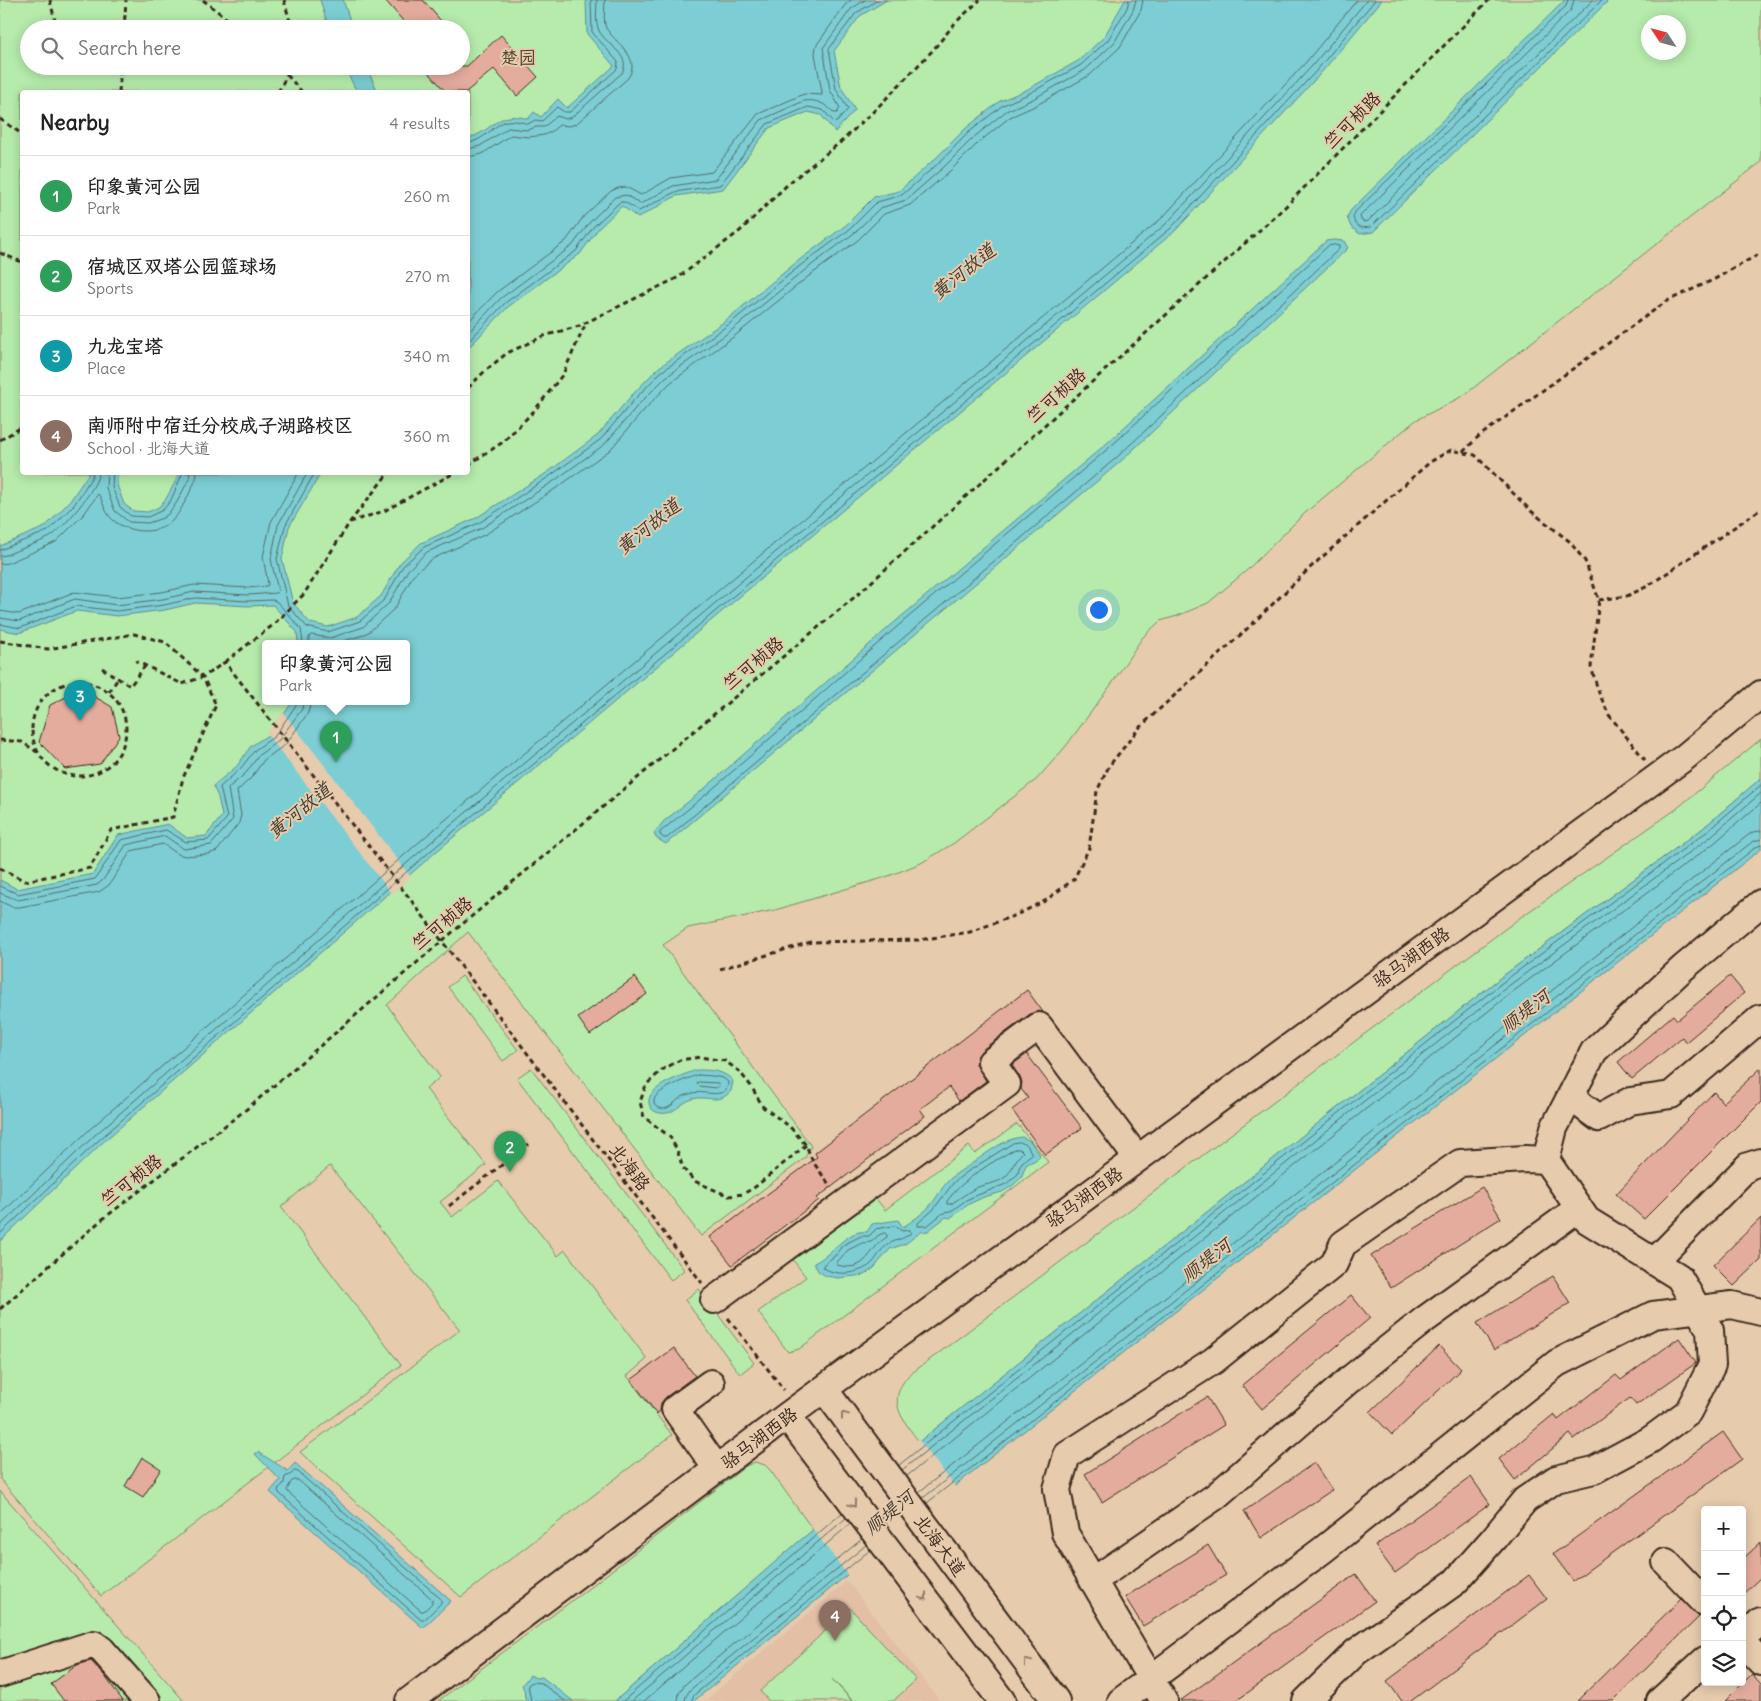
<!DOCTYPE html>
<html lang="en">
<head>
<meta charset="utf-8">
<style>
	body { margin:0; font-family:Delius,"LXGW WenKai TC",sans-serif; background:#f6f6f6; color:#222 }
	.controls { position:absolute; right:15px; bottom:15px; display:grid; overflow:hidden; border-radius:5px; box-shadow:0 2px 12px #0003 }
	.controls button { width:45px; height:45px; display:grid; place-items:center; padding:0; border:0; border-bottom:1px solid #e0e0e0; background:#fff; color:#222; font:25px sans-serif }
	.compass { position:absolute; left:1641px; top:15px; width:45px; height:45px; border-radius:50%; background:#fff; box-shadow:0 2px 12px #0003; rotate:306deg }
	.you { position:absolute; left:1098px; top:609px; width:18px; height:18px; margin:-12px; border:4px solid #fff; border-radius:50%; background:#1a73e8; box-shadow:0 0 0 8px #1a73e833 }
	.badge { display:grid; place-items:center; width:32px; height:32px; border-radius:50%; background:#1a73e8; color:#fff; font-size:16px; font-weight:700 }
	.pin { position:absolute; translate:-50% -41px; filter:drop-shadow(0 1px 2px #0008) }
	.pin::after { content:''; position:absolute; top:26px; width:18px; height:15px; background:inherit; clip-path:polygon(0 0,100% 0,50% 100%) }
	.popup { position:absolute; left:262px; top:640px; width:148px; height:65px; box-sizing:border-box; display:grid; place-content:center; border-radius:5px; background:#fff; filter:drop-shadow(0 1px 4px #0005); font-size:16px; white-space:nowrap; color:#767676 }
	.popup b { font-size:19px; color:#222 }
	.popup::after { content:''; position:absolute; left:50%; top:100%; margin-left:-10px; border:10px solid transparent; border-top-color:#fff }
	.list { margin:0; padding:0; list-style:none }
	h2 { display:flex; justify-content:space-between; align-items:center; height:65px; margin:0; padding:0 20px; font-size:21px }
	h2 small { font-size:16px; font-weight:400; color:#767676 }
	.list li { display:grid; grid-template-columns:32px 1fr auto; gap:15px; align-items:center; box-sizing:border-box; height:80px; padding:0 20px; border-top:1px solid #e0e0e0 }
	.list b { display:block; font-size:19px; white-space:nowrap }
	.list p { margin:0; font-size:16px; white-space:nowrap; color:#767676 }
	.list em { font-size:16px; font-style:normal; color:#767676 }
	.icon { flex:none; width:28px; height:28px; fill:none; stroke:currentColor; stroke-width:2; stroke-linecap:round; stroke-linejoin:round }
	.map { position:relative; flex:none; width:1761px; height:1701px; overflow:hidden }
	.search { position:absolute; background:#fff; box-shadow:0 2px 12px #0003; left:20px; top:20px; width:450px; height:55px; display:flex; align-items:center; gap:12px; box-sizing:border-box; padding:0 18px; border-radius:28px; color:#767676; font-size:19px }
	.panel { position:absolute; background:#fff; box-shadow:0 2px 12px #0003; left:20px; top:90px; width:450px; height:385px; border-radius:5px }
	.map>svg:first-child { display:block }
</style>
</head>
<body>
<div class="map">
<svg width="1761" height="1701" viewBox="0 0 1761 1701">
	<rect width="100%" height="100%" fill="#e6cbad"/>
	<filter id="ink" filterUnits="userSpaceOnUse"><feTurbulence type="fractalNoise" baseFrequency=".02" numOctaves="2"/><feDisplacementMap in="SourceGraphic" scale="10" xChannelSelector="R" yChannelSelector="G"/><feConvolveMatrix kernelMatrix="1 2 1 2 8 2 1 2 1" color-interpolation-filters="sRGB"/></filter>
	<g filter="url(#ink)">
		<!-- built -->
		<path fill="#e2bfa5" d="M847,1581L940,1701H705Z"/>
		<!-- green -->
		<path fill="#b6ebac" stroke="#788a65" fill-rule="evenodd" d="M0,0H1761V162L1463,396L1416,420L1305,513L1246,571L1208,603L1177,616L1160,621L1142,638L1113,682L1066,746L1037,779L954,843L921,863L886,877L775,910L688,928L663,945L811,1146L805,1158L701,1236L468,932L387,1005L440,1077L426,1089L486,1165L440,1202L452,1217L498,1181L558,1256L565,1250L647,1359L627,1376L672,1435L461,1597L300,1452L460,1330L330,1166L281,1207L401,1365L101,1596L0,1479ZM1648,22H1678V52H1648ZM29,29H461V66H29ZM22,92H468V472H22ZM266,643H406V701H266Z
			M1761,739V778L1702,829L1500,978L919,1442C902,1418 886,1402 908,1376L1521,917L1675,810Z
			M462,976L518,1050L503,1061L448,987Z
			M531,1068L684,1270L671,1280L517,1078Z
			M1017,1124L1048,1162L799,1349L788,1352L758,1312L806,1277L793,1260L876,1199L885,1210L969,1146L975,1154Z
			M699,1289L754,1363L740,1374L685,1300Z
			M755,1462L765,1465L770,1470L813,1530L615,1701H438L585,1591L746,1466Z
			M0,1491L184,1701H0Z
			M850,1608L916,1680L893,1701H853L832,1679L852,1701H769L760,1691Z"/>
		<!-- water -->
		<path fill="#7cced4" stroke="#628c8b" d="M320,0H343L353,29H329Z
			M586,0H887L860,16L834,51L841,87L855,110L835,132L821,115L808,112L769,128L723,189L676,196L638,218L622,206L598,229L580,254L508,307L468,348V138C493,132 497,109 528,119L534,112L541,117L558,99L567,108L614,66L587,34Z
			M1125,0H1382L1321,73L1175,231L437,851L102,1143L0,1241V880L17,889L93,874L118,835L168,824L187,838L206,836L222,816L218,797L213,786L237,766L251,746L271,733L293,701H406V643H298L297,632L273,605L248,606L195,603L165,610L117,616L77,611L19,633L0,629V546L45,527L70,501L89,473H118L117,485L124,504L133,511L148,512L159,507L167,497L180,473H321L289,527L282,559L293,603L310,623L328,627L357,617L381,596L400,563L421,543L476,518L548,472L598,435L631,396L658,368L725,321L798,261L846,225L874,197L899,191L937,157L965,129L1000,101L1026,90L1078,61L1104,37Z
			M1565,0H1609L1373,232L1360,234L1351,227L1347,217L1351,210Z
			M344,66H366L378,92H357Z
			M1334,240L1344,241L1348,248L1120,462L666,844L656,838L654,833L664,821L704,789L896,621L1106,444L1326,241Z
			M1761,778V849L971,1473L694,1701H615L797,1543L926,1436L1500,978L1702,829Z
			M697,1070C710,1070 724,1070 733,1081L731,1091C719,1104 712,1097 698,1098C682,1099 675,1116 660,1113C654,1112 650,1109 649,1103C646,1087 685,1074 697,1070Z
			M1022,1137L1030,1141L1040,1155L1039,1158L1026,1165L1021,1178L1012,1186L1002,1192L984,1197L969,1204L950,1218L946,1217L928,1231L921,1232L905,1244L890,1249L874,1268L864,1275L838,1278L826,1276L818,1271L814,1263C831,1256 848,1228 867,1232L872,1224L898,1220L903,1227C912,1221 921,1215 928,1208C936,1200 941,1188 949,1180C957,1172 966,1168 974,1162C989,1152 1003,1139 1022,1137Z
			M258,1452L288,1471L295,1463L451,1601L423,1628L270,1492L280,1480L255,1454Z
			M530,1675L536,1678L542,1677L573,1701H528L525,1698L524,1689L522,1685Z"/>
		<!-- pier -->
		<path fill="#e6cbad" d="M283,712L411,877L392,894L266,733Z
			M918,1439L957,1489L849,1577L812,1528Z"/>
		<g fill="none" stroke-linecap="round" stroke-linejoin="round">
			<!-- shore -->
			<path stroke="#556c67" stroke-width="1" d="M1568,0L1566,6L1355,212L1353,217L1355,224L1361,228L1371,227L1602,0
				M1574,0L1571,10L1360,216L1361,220L1364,222L1368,221L1593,0
				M468,143C484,141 494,124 507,121C514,120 522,122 528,124L535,120L542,121L557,107L564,112H570L617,69L618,62L592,32L591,0
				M468,149L480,146L508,128L528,130L536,127H544L557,116L566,119L572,117L622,73C633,54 602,43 598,28C595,20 597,9 597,0
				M468,157L482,154L511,135L529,137L544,135L551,132L559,125L569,126L576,124L628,78C642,57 616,44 606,28C603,21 605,8 605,0
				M1335,245L1339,246V249L1116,458L667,838H664L660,835V832L708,793L899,625L1110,447L1328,246Z
				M468,322L497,292L566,241L584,216L611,191L618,188L626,187L641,195L671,178L712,172L758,114L804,94L822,95V92L815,54L816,46L845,5L851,0
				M468,333L501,298L572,246L590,222L615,197L626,195L640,204L673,186L716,179L761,120L804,101C816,99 826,104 834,113H837L840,108L830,90L823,48L851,9L865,0
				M468,342L505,303L576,251L594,226L620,202H625L639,211L675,192L720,185L767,124L808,107L823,110L834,122H837L848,109L836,89L829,49L856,13L878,0
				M107,472L106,488L115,511L129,522L148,523L163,518L168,514L177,502L189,479L190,472
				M113,472L112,487L120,507L131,516L148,517L163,510L171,500L183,472
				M315,472L285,526L277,559L288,606L307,627L328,632L360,621L385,599L403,566L424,547L479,523L550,476L601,439L634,400L661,372L728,325L801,265L850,229L877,202L902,195L941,161L968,133L1003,105L1028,94L1081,65L1108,40L1127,8L1129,0
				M0,550L48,531L74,505L92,477L93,472
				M0,556L6,555C20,549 36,544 50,537C63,529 98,488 99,472
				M0,564L8,563L56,542L84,514L98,494L100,496C103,503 105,511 110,517C124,533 157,537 173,520C180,513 184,503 189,494C192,486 197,481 197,472
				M0,611L19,614L74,592L117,597L162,592L194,585L248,588L267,586L268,584L263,557L271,522L299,472
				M0,618L19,621L75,599L117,605L163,599L194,592L248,595L276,593L278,591L271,559L278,525L308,472
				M0,624L20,628L76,606L117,611L164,605L195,598L248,601L273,600L277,602L301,629L303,643
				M309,643V637L311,635L330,638L363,627L389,603L408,570L427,552L482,528L554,481L605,444L639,404L666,377L732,330L805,270L853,234L880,208L906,200L945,166L973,138L1006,111L1031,100L1085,70L1114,43L1133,10L1136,0
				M338,643L363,635L370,631L395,608L414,574L432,559L486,534L558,487L610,450L645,409L670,383L736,335L809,276L858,240L884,214L910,205L950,171L978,143L1010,117L1035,106L1090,75L1120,47L1141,10L1143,0
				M0,886L18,894L95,879L121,840L166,830L186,842L208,840L227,818L220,787L240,769L255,750L275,736L296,705L297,701
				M0,893L18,900L97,885L103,880L126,845L165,836L184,849L211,845L233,819L228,788L246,773L259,755L279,740L302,709L303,701
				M0,901L12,907H20L99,892L109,885L131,851L163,844L178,854L185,856L208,854L217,851L239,823L241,815L237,791L251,778L264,760L286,744L308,713L311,701
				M698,1075L712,1076L723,1078L728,1082C728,1101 704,1090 693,1093C690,1094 685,1095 682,1097C674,1101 669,1112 659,1108C656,1107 654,1105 654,1102C652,1091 689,1078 698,1075Z
				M698,1082L718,1083L719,1086L716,1088L699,1086L697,1084Z
				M1020,1142L1027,1145L1032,1154C1024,1160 1019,1163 1018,1174L1006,1184L975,1196L966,1200L950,1212L943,1213L927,1226H918V1223L933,1210L954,1182L967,1172L1013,1143Z
				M1015,1149H1020L1023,1152C1013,1161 1013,1171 1004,1178C997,1183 987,1184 978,1187C968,1192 960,1198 951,1204H947V1201C963,1179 992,1162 1015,1149Z
				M0,1215L90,1129L425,837L1162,218L1307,61L1357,0
				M0,1226L95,1135L430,843L1167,223L1312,66L1367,0
				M895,1226L902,1231L909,1230L911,1233C903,1240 893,1240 886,1246C880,1250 877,1259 871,1264C860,1274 835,1277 823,1267V1265L836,1255L841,1247L845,1244L861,1236H869L876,1229Z
				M885,1233L887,1235V1237C868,1248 868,1274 837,1265V1262L848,1250L862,1243L871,1242L879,1235Z
				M0,1234L99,1140L434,848L1171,228L1317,70L1375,0
				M899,1465L1503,982L1705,833L1761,785
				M902,1470L1507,987L1709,838L1761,793
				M295,1471L298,1472L441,1599V1603L424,1620H421L279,1493L278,1490L284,1483L285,1477L290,1475Z
				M907,1476L1511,993L1713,844L1761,803
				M295,1480H298L432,1599V1603L424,1611H421L288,1492L287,1490L291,1482Z
				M919,1492L1747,836L1753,832L1761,831
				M923,1498L1752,842L1761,839
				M927,1503L1756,847L1761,845
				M531,1701L528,1685L532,1682L541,1683L565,1701
				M623,1701L842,1513
				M632,1701L846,1518
				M644,1701L850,1524
				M678,1701L679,1693L684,1685L862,1539
				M685,1701L686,1696L690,1690L866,1545
				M691,1701L694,1695L870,1550"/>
		</g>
		<!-- building -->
		<path fill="#e4ac9d" stroke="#3b2a1e" d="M385,0H423L448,29H410Z
			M501,35L538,77L517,96L494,69L466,92H446L423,66H467Z
			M82,689L112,707L119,736L100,764L65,769L39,742L50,705Z
			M1730,976L1744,993L1686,1042L1682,1037L1632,1079L1618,1062L1673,1015L1677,1020Z
			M635,977L647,994L590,1035L578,1018Z
			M1027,990L1043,1012L1037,1011L1030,1014L982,1050L977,1057L976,1064L986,1081L959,1101L949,1087L920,1109L925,1116L817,1198L819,1200L732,1265L710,1237L817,1157L815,1153Z
			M1027,1054L1082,1128L1045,1155L1012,1110L1028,1098L1021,1089L1022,1082L1019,1076L1012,1065Z
			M1761,1068V1102L1644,1219L1616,1194L1714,1092L1723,1103Z
			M1482,1187L1501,1218L1391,1288L1371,1256Z
			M1761,1218V1260L1734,1286L1713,1265Z
			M1553,1276L1570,1303L1494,1350L1477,1323Z
			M1351,1295L1370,1318L1262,1409L1242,1385Z
			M1679,1338L1696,1363L1636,1405L1630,1398L1574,1439L1570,1434L1515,1480L1499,1459L1554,1414L1558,1420L1616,1375L1621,1380Z
			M1439,1346L1461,1369L1392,1435L1370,1412Z
			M674,1348L695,1376L666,1397L661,1403L660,1411L657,1414L631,1380Z
			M1207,1397L1224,1425L1102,1502L1085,1474Z
			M1723,1432L1742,1459L1573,1581L1553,1554Z
			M142,1457L161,1469L143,1497L125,1486Z
			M1314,1463L1332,1490L1261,1538L1244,1511Z
			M1471,1477L1490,1504L1395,1573L1375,1546Z
			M1761,1542V1577L1742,1595V1560Z
			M1208,1545L1226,1575L1143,1626L1125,1597Z
			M1356,1574L1375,1601L1236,1701H1180Z
			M1529,1575L1547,1599L1411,1701H1402L1387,1681Z
			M1681,1599L1699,1617L1613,1701H1577Z
			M91,1661L104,1675L123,1701H64L51,1684L77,1665Z
			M1752,1674L1761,1684V1701H1725Z"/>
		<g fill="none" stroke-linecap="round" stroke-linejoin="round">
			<defs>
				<path id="minor" d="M1570,1097L1599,1118L1630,1101L1671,1095L1761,1018
					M1546,1160L1554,1128L1594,1051L1683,968L1761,903
					M1654,1262L1748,1166L1761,1162
					M714,1300L1007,1084L991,1062L1039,1026L1137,1158
					M711,1383L675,1409L717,1469
					M824,1389L1056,1701
					M787,1416L1002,1701
					M1666,1562L1705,1603
					M1093,1581L1216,1496L1349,1380L1424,1320L1579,1208
					M1742,1638L1761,1621
					M1742,1642L1761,1662
					M0,1674L94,1644L102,1650L147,1701
					M409,1701L787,1416L1685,757L1761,694
					M1121,1701L1324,1549L1557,1363L1653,1315L1732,1305L1761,1312
					M1164,1701L1065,1533L1057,1489L1067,1455L1213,1361L1334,1264L1343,1244L1460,1163L1525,1159L1546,1160L1587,1220L1679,1277L1710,1330L1712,1365L1688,1412L1650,1440L1594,1470L1556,1479L1525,1500L1494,1538L1455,1582L1356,1652L1306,1701
					M1660,1701L1705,1660"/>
			</defs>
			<!-- minor casing -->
			<use href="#minor" stroke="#3b2a1e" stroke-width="30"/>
			<!-- path -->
			<path stroke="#3b2a1e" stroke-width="3" stroke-dasharray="5 4" stroke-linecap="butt" d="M50,0L57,29
				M203,0L240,29
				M284,0L292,29
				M124,29L126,0
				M109,66L120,70
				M287,75L302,92
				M119,92L121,66
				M278,92L287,75L288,66
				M0,119L22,134
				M0,253L22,262
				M468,388L485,371L507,353L544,336L579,326L679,277L740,231L789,183L842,141L876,109L933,50L956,22L980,0
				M0,440L22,427
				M1463,452L1478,437L1667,301L1713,280L1761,253
				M468,465L503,442L535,410L563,374L586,323
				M350,522L384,511L456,472
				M1599,600L1627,596L1648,586L1761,509
				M0,641L48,649L134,634L165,642L203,677L225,662L407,895L702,1283
				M225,662L273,625L304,594L350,522L389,472
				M102,668L130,686L145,666
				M32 729a47 47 0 1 1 94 0a47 47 0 1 1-94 0Z
				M109,692L119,677
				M0,740L22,742L37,752
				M0,868L25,881L90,868L111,830L173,817L183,778L216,705L203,677L182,684L136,661
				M720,969L811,942L919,940L970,932L1016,915L1045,901L1074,879L1089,848L1097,791L1109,766L1140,727L1248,628L1312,566L1430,462L1451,450L1475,455L1531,511L1569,541L1585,561L1599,600L1591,667L1599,693L1609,715L1645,760
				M806,1145L755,1187L743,1194L729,1196L694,1181L683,1168L677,1150L670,1137L644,1117L640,1102L646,1085L662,1070L680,1060L700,1057L725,1061L739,1071L751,1086L763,1107L789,1126L806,1145L813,1162L831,1187
				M449,1206L529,1144
				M0,1309L99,1222L248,1108L442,941L857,595L1284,208L1489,0
				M728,1318L784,1390"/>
			<!-- minor -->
			<use href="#minor" stroke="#e6cbad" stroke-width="26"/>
		</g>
		<!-- one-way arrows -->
		<defs><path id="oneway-chevron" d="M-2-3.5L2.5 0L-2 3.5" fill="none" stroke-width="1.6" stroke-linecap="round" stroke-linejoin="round" transform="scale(1.25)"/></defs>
		<g stroke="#907a66">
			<use href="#oneway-chevron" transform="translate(844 1415) rotate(-127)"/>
			<use href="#oneway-chevron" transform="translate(853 1504) rotate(53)"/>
			<use href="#oneway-chevron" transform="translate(924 1597) rotate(53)"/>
			<use href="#oneway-chevron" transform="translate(1027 1662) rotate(-127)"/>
		</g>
	</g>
	<g text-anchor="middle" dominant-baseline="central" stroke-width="4" stroke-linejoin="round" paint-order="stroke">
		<!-- park labels -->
		<g font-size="18" fill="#473d2c" stroke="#e6cbad">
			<text x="518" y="57">楚园</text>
		</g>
		<!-- street labels -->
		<g font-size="18" fill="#3b2a1e" stroke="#e6cbad">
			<text transform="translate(1352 120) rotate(-45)">竺可桢路</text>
			<text transform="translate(1056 395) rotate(-42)">竺可桢路</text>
			<text transform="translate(753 663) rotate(-40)">竺可桢路</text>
			<text transform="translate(442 923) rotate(-40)">竺可桢路</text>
			<text transform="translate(1411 957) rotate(-36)">骆马湖西路</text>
			<text transform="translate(630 1167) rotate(53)">北海路</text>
			<text transform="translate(131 1180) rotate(-38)">竺可桢路</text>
			<text transform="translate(1084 1197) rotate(-36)">骆马湖西路</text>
			<text transform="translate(759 1438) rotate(-37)">骆马湖西路</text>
			<text transform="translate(940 1545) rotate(53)">北海大道</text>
		</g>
		<!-- water labels -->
		<g font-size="19" font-style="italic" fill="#423a30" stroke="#e6cbad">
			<text transform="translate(963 271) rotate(-39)">黄河故道</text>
			<text transform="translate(648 526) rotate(-39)">黄河故道</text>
			<text transform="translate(299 810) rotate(-39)">黄河故道</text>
			<text transform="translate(1525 1011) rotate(-38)">顺堤河</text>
			<text transform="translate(1206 1260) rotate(-38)">顺堤河</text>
			<text transform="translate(889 1512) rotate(-39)">顺堤河</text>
		</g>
	</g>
</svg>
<div class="controls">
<button>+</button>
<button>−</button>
<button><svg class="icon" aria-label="locate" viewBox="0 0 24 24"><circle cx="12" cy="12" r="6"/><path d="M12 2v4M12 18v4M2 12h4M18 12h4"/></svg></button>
<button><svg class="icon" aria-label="layers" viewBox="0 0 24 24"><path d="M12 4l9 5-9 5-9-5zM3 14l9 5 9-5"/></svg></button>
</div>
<svg class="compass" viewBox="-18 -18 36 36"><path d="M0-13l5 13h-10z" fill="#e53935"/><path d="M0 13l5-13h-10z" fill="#767676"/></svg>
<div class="you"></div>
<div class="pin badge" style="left:336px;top:762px;background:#2e9e5b">1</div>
<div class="popup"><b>印象黄河公园</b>Park</div>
<div class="pin badge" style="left:510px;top:1172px;background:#2e9e5b">2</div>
<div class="pin badge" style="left:80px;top:721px;background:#0f9aa8">3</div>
<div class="pin badge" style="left:835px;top:1641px;background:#8d6e63">4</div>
<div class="search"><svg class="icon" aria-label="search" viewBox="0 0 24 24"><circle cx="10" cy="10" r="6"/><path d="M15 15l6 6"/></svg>Search here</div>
<section class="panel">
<h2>Nearby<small>4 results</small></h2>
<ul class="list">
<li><span class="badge" style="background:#2e9e5b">1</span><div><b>印象黄河公园</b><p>Park</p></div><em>260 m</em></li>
<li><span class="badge" style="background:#2e9e5b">2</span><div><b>宿城区双塔公园篮球场</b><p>Sports</p></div><em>270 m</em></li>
<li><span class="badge" style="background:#0f9aa8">3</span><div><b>九龙宝塔</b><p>Place</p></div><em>340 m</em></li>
<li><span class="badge" style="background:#8d6e63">4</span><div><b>南师附中宿迁分校成子湖路校区</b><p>School · 北海大道</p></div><em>360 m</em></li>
</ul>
</section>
</div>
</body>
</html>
